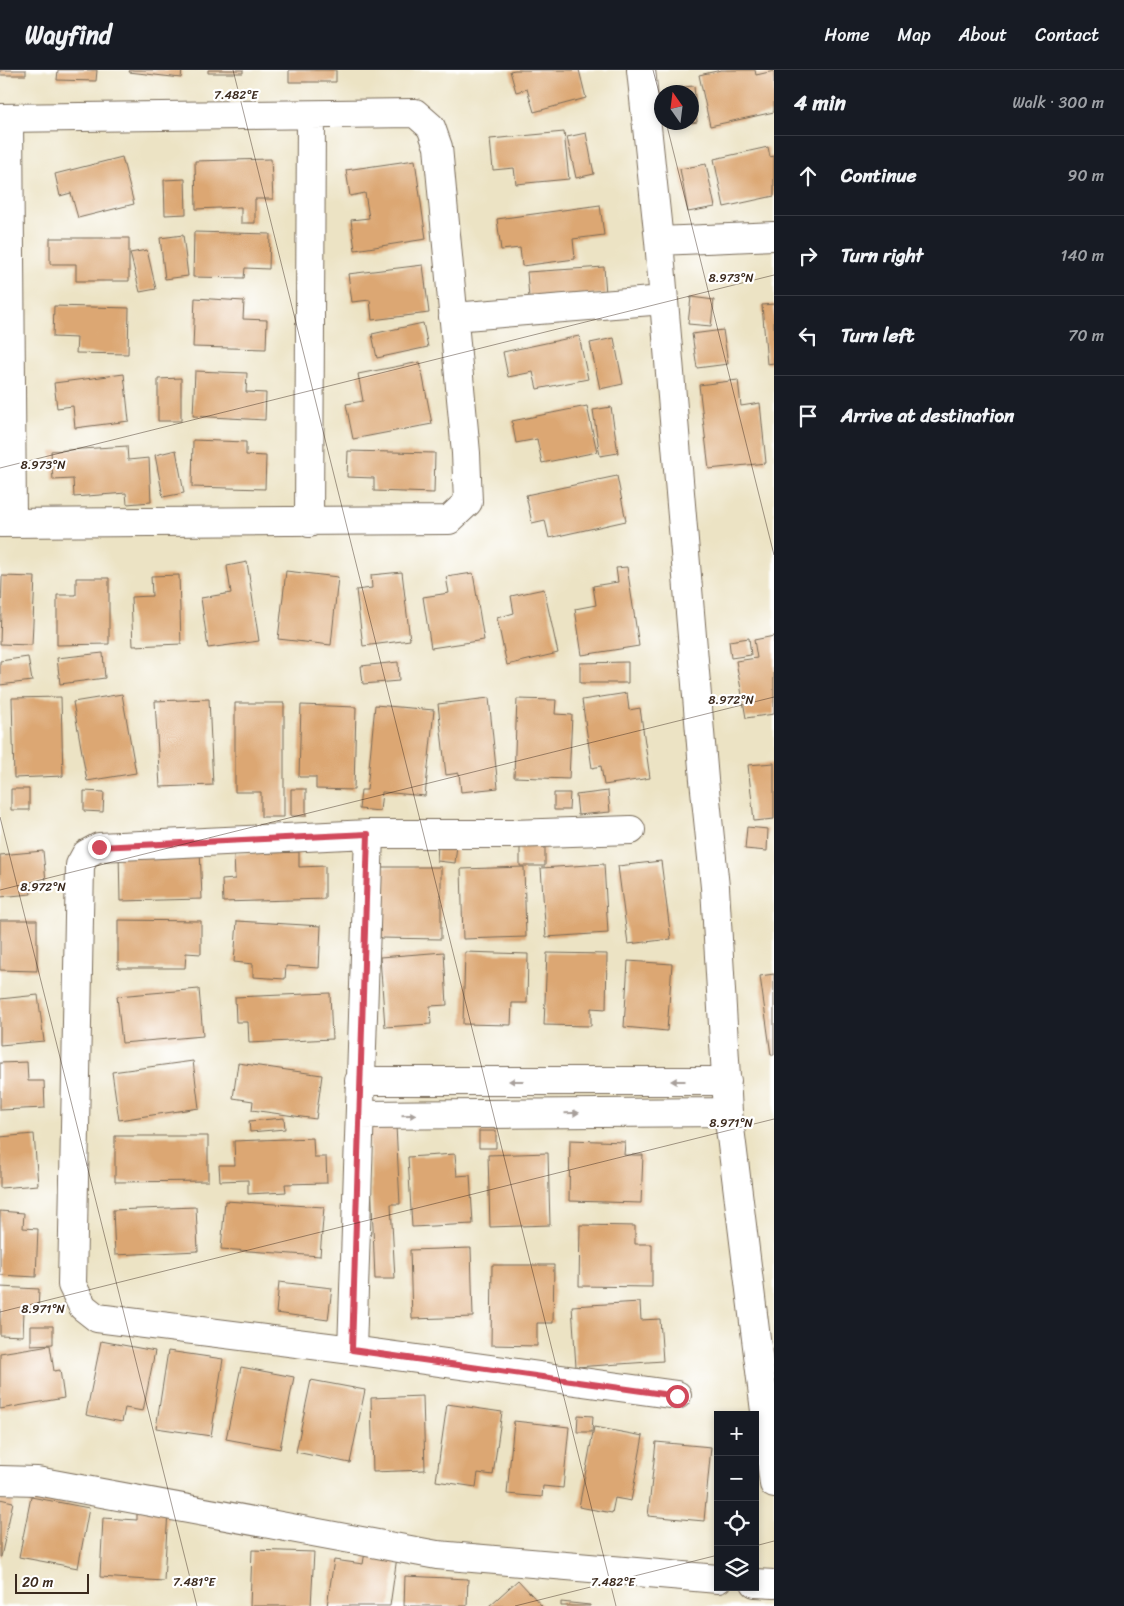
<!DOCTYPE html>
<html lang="en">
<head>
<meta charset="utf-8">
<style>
	body { margin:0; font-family:Sriracha,sans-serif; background:#20242c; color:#f1f3f6 }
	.controls { position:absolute; right:15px; bottom:15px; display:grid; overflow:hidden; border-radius:0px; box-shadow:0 2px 8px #0003 }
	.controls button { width:45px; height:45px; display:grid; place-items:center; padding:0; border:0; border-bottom:1px solid #363941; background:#171b24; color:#f1f3f6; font:25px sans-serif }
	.compass { position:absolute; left:654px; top:15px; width:45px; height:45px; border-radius:50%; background:#171b24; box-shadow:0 2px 8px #0003; rotate:346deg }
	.scale { position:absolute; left:15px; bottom:12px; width:74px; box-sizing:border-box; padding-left:5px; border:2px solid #3b2a1e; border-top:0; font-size:14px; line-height:18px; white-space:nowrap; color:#3b2a1e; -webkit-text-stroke:4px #fff; paint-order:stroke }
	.stop { position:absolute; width:15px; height:15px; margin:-11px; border:4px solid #d1495b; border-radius:50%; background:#fff }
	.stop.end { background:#d1495b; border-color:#fff; box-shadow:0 1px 5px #0008 }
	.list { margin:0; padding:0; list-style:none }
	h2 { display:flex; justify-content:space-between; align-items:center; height:65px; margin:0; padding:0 20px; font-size:21px }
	h2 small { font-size:16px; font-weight:400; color:#9ea1a6 }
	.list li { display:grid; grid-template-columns:32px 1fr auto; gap:15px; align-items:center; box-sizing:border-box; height:80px; padding:0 20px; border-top:1px solid #363941 }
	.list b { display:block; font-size:19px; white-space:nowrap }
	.list em { font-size:16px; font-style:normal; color:#9ea1a6 }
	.icon { flex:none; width:28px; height:28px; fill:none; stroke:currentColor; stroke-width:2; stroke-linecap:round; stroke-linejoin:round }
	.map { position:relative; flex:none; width:774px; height:1536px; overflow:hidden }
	header { display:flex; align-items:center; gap:30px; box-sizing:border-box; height:70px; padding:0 25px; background:#171b24; border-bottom:1px solid #363941 }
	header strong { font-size:24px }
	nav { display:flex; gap:28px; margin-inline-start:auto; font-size:18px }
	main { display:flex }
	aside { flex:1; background:#171b24 }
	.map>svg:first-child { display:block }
</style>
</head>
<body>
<header>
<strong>Wayfind</strong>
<nav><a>Home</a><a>Map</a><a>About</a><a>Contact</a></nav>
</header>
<main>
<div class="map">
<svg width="774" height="1536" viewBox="0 0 774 1536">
	<rect width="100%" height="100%" fill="#fff"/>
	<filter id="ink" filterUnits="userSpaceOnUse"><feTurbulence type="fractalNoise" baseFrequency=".02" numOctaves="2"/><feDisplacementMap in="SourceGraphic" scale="10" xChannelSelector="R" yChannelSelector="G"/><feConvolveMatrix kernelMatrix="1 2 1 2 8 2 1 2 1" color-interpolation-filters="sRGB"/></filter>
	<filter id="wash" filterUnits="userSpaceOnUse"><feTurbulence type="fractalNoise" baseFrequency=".0096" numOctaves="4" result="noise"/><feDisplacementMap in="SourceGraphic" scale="20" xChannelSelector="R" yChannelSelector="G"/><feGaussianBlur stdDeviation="1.12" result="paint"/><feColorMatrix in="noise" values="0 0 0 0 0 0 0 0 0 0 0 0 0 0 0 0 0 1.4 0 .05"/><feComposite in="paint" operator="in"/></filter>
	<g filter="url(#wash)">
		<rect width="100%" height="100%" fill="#ece3c4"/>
		<g id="blocks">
			<!-- building -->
			<path fill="#dca773" d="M0,0H26V5H0Z
				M58,0H97L96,11L57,10Z
				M130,0H182L181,8L129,2Z
				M208,0H243V3H208Z
				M289,0H336V12H289Z
				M515,0H579L586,28L534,42L527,19L516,22L510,1Z
				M721,0H755L756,5L774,1V42L710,56L699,5Z
				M694,16L697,52L691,53L692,22H672V18Z
				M564,62L569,109L516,114L514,98L493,100L490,69Z
				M586,63L594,104L576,108L567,67Z
				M768,77L770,87L774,86V126L724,137L714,89Z
				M122,87L134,134L78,148L71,123L60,126L55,104Z
				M271,89L273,129H255V153H241V137L196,139L195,91Z
				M415,90L426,169L355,180L351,150L369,148L365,123L350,126L346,100Z
				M706,94L715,137L688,142L680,99Z
				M185,109L186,144L165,145L164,110Z
				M600,135L604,165L573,169L575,189L522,196L520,178L501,180L497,149Z
				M194,162L270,164L269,199L245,198L244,208L193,207Z
				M183,165L188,206L165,209L160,168Z
				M50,168H129V211H76V194H50Z
				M147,180L156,219L140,222L130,183Z
				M423,195L429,243L372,250L370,230L352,232L348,204Z
				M604,197L606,224L529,228L527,202Z
				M691,227L714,230L711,256L688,254Z
				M195,228L244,231L243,249L267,250L266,279L193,277Z
				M774,234V293L767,294L762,235Z
				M54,236L129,238L128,284L76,283L77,268L53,267Z
				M423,253L428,277L377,288L372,264Z
				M723,260L728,294L697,298L692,264Z
				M579,266L588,309L537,319L533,302L508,307L503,282Z
				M614,268L623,314L600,319L590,273Z
				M420,292L432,354L353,369L346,334L363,331L358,304Z
				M195,301L247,303L246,322L266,323L265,350L193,346Z
				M124,304L129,351L75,358L73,336L57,338L54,313Z
				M181,308V351H158V309Z
				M738,310L741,336L760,333L766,393L709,399L699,315Z
				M587,336L597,382L542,393L537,369L516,373L512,351Z
				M611,337L618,383L600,386L593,340Z
				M193,370L246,372V385L266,386L265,419L192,417Z
				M127,376L128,390L149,388L151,432L127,434L126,423L74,427L73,409L53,410L51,381Z
				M176,380L184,423L163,427L155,385Z
				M348,381L435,383L434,423L374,421V408L347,407Z
				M617,406L626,451L549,468L545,450L532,453L526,425Z
				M247,492L259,571L208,578L201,528L231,523L227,496Z
				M627,497L639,576L582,585L575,539L596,535L593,516L618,512L616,498Z
				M286,501L338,507L331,575L278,569Z
				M402,502L410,570L363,576L356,520L372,518L371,505Z
				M473,503L484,570L431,578L423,527L449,523L446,507Z
				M179,505L181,574L133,576L131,527L152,526L151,506Z
				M2,506L35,507L32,575L0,574Z
				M76,508H109V574L57,575V525H76Z
				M544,519L558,583L507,595L497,548L514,543L511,526Z
				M774,566V644L746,648L736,591L757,588L754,570Z
				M749,568L751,585L731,588L729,571Z
				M103,583L105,608L60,614L57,588Z
				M28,587L32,611L0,615V591Z
				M398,592L399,611L363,614L361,596Z
				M628,592V613H580V593Z
				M627,623L629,640L640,638L650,708L604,715L601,696L592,698L582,630Z
				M122,624L136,703L87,711L73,632Z
				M61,627L63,706L14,708L12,628Z
				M489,628L498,718L461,722L459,703L446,705L438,634Z
				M209,629L213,715L160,717L155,631Z
				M517,629L556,630L555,644L572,645L569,709L514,707Z
				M235,633H284V747H261V722H235Z
				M301,635L356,637L354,720L316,719V707H299Z
				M375,635L434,640L425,726L382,722L380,741L359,739L361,720H367Z
				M774,693V749L754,751L748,695Z
				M11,719H29V740H11Z
				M291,719H306V746H291Z
				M84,721L104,722L103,742L84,741Z
				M608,721L610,742L578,745L576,725Z
				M554,723H570L569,740H554Z
				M747,757L768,759L767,781L745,779Z
				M520,772H545V796H520Z
				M438,774L457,775L455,793L437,791Z
				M200,778L202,829L120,831L119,781Z
				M43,781L46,811L30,813L31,824L0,827V785Z
				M299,782V797L325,796V829L223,832L222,810L235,809L234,784Z
				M661,791L671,869L628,874L618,796Z
				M604,794L608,863L546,867L541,798Z
				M380,797H441V869L380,868Z
				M524,797L526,867L463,869L461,799Z
				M0,850H37V901L0,900Z
				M118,850L201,851V884L186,883L185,898H118Z
				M237,851L321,856L319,898L286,896L285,909L253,907V894L234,892Z
				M444,882L447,935L430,936L431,954L385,957L380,887Z
				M465,882L528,884L527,933H512L511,955L463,954Z
				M547,883L607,884L606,939L591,938V956L544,955Z
				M628,891L672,894L667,961L624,957Z
				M774,904V985H771L760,906Z
				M199,919L203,966L122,973L117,926Z
				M330,923L332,969L249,973L248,952H236L235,927Z
				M38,925L44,971L0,975V929Z
				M193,991L199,1038L119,1050L112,1002Z
				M27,992L28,1011H44L45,1038L0,1040V993Z
				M238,993L322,1005L316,1049L252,1040L253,1031L233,1028Z
				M284,1048L285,1059L250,1062L249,1051Z
				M396,1056L400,1134H391L395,1209H375L369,1057Z
				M479,1061H496V1078H479Z
				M34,1064L38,1115L0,1118V1067Z
				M115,1066H208V1111L115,1112Z
				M313,1068L314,1087H326L327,1113L285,1114L286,1122L248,1124V1110L220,1111L219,1095H235L234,1071Z
				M570,1070L625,1072L624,1085H643L641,1133L569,1131Z
				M548,1083L550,1155L490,1157L488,1085Z
				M455,1084L457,1106L470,1105L473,1154L412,1157L408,1087Z
				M225,1131L324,1137L320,1186L221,1179Z
				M196,1137L198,1181L115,1185L113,1140Z
				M0,1141L24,1143L23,1158L38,1159L36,1207L0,1205Z
				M580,1155L635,1156V1174H652V1217L579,1216Z
				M471,1178L473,1247L412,1249L410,1180Z
				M492,1195H554L553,1253H537V1276L491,1275Z
				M279,1212L332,1218L328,1250L276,1243Z
				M0,1217L39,1219L38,1242L24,1241L23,1266L0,1265Z
				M640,1232L641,1250L660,1249L663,1291L576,1297L572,1236Z
				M31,1256H53V1274L31,1275Z
				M101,1271L155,1281L143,1341L125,1338L122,1352L86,1345Z
				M50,1275L54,1301L60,1300L64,1328L0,1339V1283Z
				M168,1281L223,1289L211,1366L156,1358Z
				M241,1297L294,1307L280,1379L226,1369Z
				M311,1310L365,1320L350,1393L296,1382Z
				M423,1326L425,1400L373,1402L371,1328Z
				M447,1334L502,1342L493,1405L478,1403L476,1417L436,1411Z
				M578,1345L593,1346L592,1362H577Z
				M514,1351L569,1357L563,1418L543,1416L542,1427L507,1424Z
				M594,1357L643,1366L631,1431L615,1428L612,1443L579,1437Z
				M656,1372L711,1377L704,1451L648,1446Z
				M31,1427L89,1438L78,1498L19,1487Z
				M0,1429L13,1432L1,1487H0Z
				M137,1439L168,1440L164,1511L100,1507L103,1448L137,1450Z
				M252,1480L314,1482L311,1536H250Z
				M365,1482L397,1487L390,1536H327L334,1490L363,1494Z
				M405,1506L468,1509L467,1536H404Z
				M518,1510L542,1536H489Z
				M561,1532L590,1535V1536H561Z"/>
		</g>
	</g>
	<g filter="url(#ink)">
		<use href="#blocks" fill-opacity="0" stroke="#796b58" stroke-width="1"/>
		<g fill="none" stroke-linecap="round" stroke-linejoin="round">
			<defs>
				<path id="minor" d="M641,0L659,171L704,710L715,817L728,1042L774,1414
					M0,48L415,43L431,57L438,77L466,383L468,432L449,450L0,453
					M9,48L12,452
					M659,171L774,166
					M453,247L664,230
					M309,453L311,45
					M369,764L352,1280L97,1248L83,1237L72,1215L80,795L86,784L99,777L369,764H513L631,760
					M359,1011H727
					M360,1045L728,1042
					M352,1280L677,1325
					M0,1410L37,1411L437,1485L718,1509
					M755,1513L774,1514"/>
			</defs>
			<!-- minor casing -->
			<use href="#minor" stroke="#796b58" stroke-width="30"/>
			<!-- minor -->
			<use href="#minor" stroke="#fff" stroke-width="28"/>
		</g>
		<!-- one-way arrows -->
		<defs><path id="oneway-solid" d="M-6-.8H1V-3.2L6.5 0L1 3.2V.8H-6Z" transform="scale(1.25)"/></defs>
		<g fill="#a79f9a">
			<use href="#oneway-solid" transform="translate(516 1011) rotate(180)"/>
			<use href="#oneway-solid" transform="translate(678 1011) rotate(180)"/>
			<use href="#oneway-solid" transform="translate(572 1043) rotate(-1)"/>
			<use href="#oneway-solid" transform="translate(409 1045) rotate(-1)"/>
		</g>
	</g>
	<g fill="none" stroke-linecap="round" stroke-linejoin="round" filter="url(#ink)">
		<!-- route -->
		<path stroke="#d1495b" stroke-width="6" d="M99,777L368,764L352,1280L677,1326"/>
	</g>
	<!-- ticks -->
	<path fill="none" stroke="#3b2a1e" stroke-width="1" stroke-opacity="0.45" d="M233,0L616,1536M653,0L662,34M666,52L774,485M0,398L774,205M0,747L197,1536M0,820L774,627M0,1242L774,1049M755,1476L774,1471M515,1536L718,1485"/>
	<g font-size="12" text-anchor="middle" fill="#3b2a1e" stroke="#fff" stroke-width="4.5" stroke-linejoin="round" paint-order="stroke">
		<text x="236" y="29">7.482°E</text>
		<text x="731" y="212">8.973°N</text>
		<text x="43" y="399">8.973°N</text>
		<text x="731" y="634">8.972°N</text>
		<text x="43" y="821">8.972°N</text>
		<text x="731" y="1057">8.971°N</text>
		<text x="43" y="1243">8.971°N</text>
		<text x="194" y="1516">7.481°E</text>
		<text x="613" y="1516">7.482°E</text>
	</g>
</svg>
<div class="controls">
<button>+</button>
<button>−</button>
<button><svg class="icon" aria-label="locate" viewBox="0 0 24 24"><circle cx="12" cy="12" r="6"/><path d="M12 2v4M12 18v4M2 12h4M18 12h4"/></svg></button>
<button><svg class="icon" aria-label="layers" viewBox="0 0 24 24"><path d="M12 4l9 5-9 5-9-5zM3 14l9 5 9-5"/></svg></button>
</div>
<svg class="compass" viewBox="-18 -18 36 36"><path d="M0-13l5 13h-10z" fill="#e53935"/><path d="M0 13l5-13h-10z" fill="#9ea1a6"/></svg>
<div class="scale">20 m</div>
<div class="stop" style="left:677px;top:1326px"></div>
<div class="stop end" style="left:99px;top:777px"></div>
</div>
<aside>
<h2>4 min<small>Walk · 300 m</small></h2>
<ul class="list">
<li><svg class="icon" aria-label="ahead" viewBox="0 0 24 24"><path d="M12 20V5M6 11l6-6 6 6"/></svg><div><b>Continue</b></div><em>90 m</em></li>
<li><svg class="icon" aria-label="right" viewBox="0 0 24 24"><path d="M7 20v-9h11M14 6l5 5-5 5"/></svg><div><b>Turn right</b></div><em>140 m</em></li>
<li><svg class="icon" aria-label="left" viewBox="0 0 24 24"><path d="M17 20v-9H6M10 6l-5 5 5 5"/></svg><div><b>Turn left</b></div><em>70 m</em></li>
<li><svg class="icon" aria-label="arrive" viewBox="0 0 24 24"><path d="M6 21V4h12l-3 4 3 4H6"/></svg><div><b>Arrive at destination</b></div></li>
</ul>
</aside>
</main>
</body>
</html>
